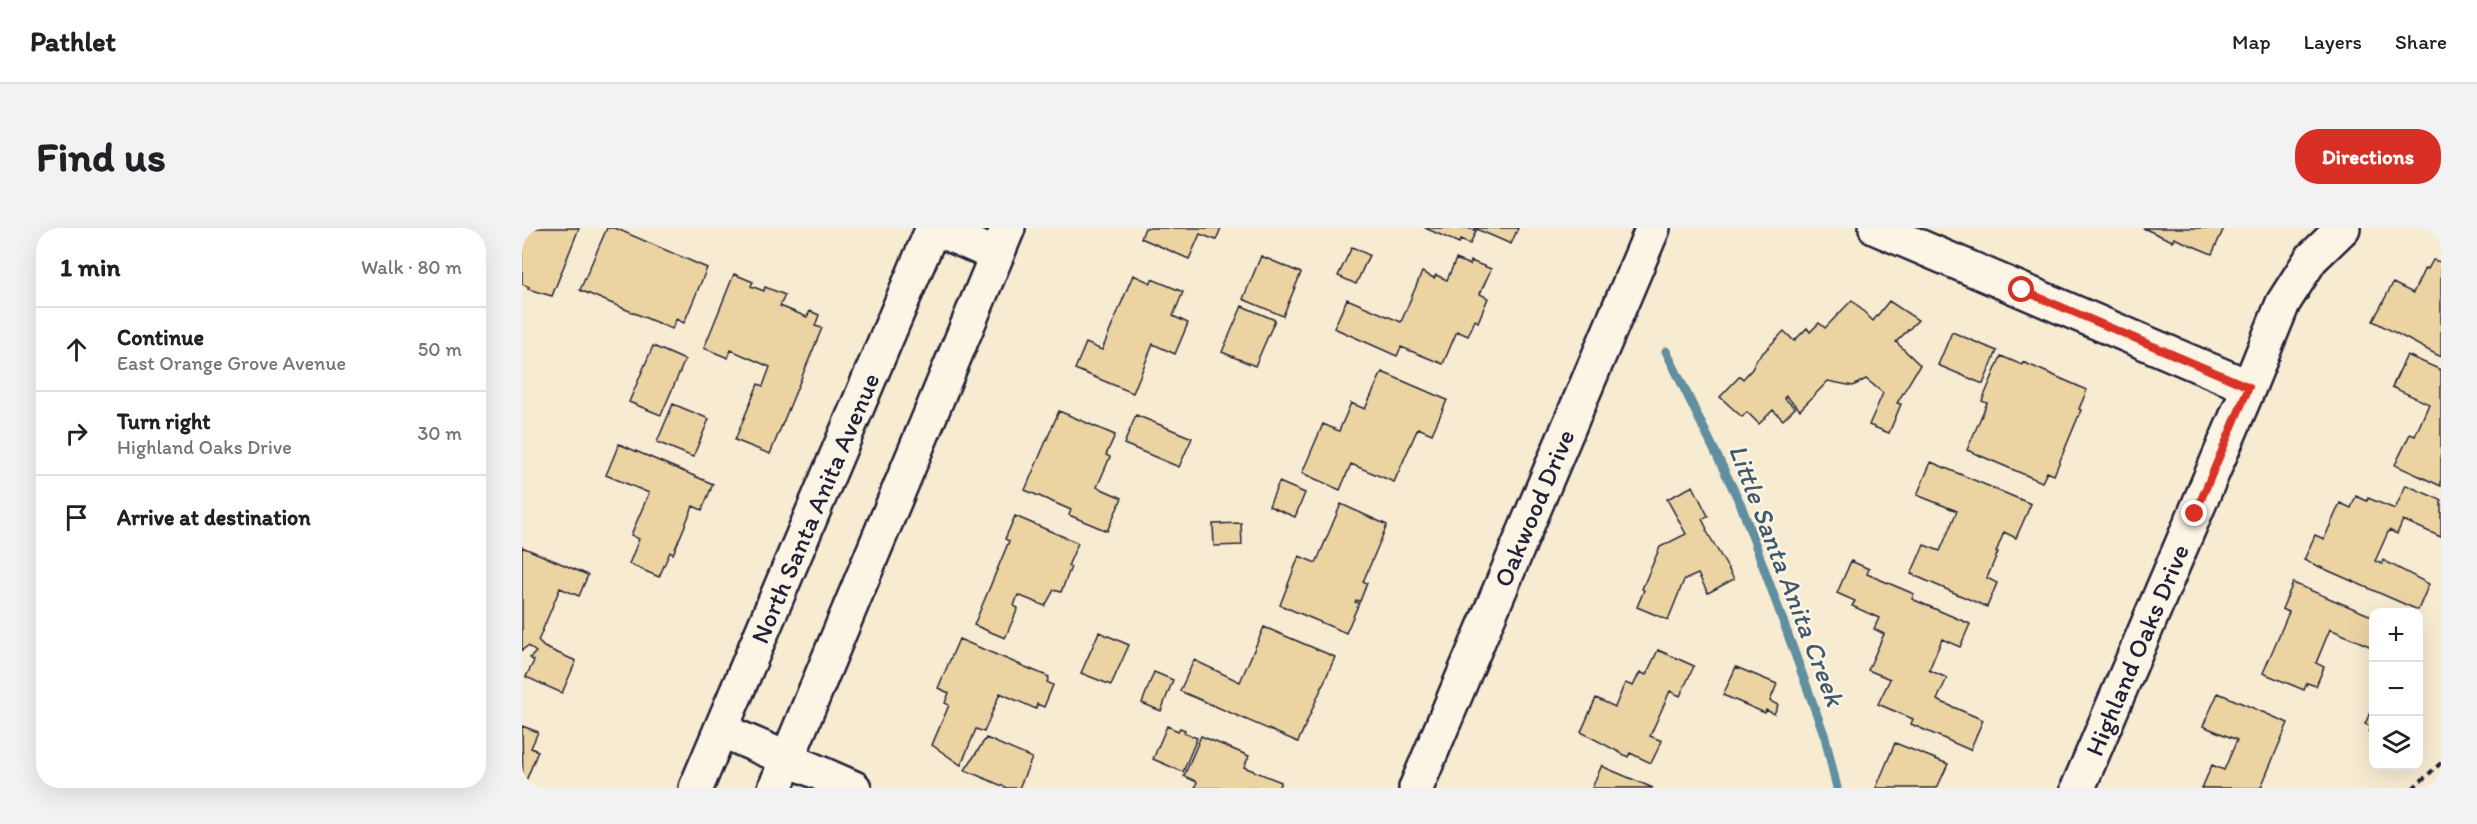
<!DOCTYPE html>
<html lang="en">
<head>
<meta charset="utf-8">
<style>
	body { margin:0; font-family:Itim,sans-serif; background:#f2f2f2; color:#202124 }
	.controls { position:absolute; right:18px; bottom:18px; display:grid; overflow:hidden; border-radius:12px; box-shadow:0 6px 24px #0002 }
	.controls button { width:54px; height:54px; display:grid; place-items:center; padding:0; border:0; border-bottom:2px solid #e0e0e0; background:#fff; color:#202124; font:30px sans-serif }
	.stop { position:absolute; width:18px; height:18px; margin:-14px; border:4px solid #d93025; border-radius:50%; background:#fff }
	.stop.end { background:#d93025; border-color:#fff; box-shadow:0 2px 6px #0008 }
	.list { margin:0; padding:0; list-style:none }
	h2 { display:flex; justify-content:space-between; align-items:center; height:78px; margin:0; padding:0 24px; font-size:26px }
	h2 small { font-size:20px; font-weight:400; color:#757577 }
	.list li { display:grid; grid-template-columns:39px 1fr auto; gap:18px; align-items:center; box-sizing:border-box; height:84px; padding:0 24px; border-top:2px solid #e0e0e0 }
	.list b { display:block; font-size:22px; white-space:nowrap }
	.list p { margin:0; font-size:20px; white-space:nowrap; color:#757577 }
	.list em { font-size:20px; font-style:normal; color:#757577 }
	.icon { flex:none; width:33px; height:33px; fill:none; stroke:currentColor; stroke-width:2; stroke-linecap:round; stroke-linejoin:round }
	.map { position:relative; flex:none; width:1919px; height:560px; overflow:hidden; border-radius:24px }
	header { display:flex; align-items:center; gap:36px; box-sizing:border-box; height:84px; padding:0 30px; background:#fff; border-bottom:2px solid #e0e0e0 }
	header strong { font-size:28px }
	nav { display:flex; gap:33px; margin-inline-start:auto; font-size:21px }
	.intro { display:flex; align-items:center; justify-content:space-between; box-sizing:border-box; height:144px; padding:0 36px }
	h1 { margin:0; font-size:42px }
	.button { padding:15px 27px; border-radius:24px; background:#d93025; color:#fff; font-size:21px; font-weight:700 }
	main { display:flex; gap:36px; padding:0 36px }
	aside { flex:1; background:#fff; border-radius:24px; box-shadow:0 6px 24px #0002 }
	.map>svg:first-child { display:block }
</style>
</head>
<body>
<header>
<strong>Pathlet</strong>
<nav><a>Map</a><a>Layers</a><a>Share</a></nav>
</header>
<div class="intro"><h1>Find us</h1><a class="button">Directions</a></div>
<main>
<aside>
<h2>1 min<small>Walk · 80 m</small></h2>
<ul class="list">
<li><svg class="icon" aria-label="ahead" viewBox="0 0 24 24"><path d="M12 20V5M6 11l6-6 6 6"/></svg><div><b>Continue</b><p>East Orange Grove Avenue</p></div><em>50 m</em></li>
<li><svg class="icon" aria-label="right" viewBox="0 0 24 24"><path d="M7 20v-9h11M14 6l5 5-5 5"/></svg><div><b>Turn right</b><p>Highland Oaks Drive</p></div><em>30 m</em></li>
<li><svg class="icon" aria-label="arrive" viewBox="0 0 24 24"><path d="M6 21V4h12l-3 4 3 4H6"/></svg><div><b>Arrive at destination</b></div></li>
</ul>
</aside>
<div class="map">
<svg width="1919" height="560" viewBox="0 0 1919 560">
	<rect width="100%" height="100%" fill="#f7ebd1"/>
	<filter id="ink" filterUnits="userSpaceOnUse"><feTurbulence type="fractalNoise" baseFrequency=".0167" numOctaves="2"/><feDisplacementMap in="SourceGraphic" scale="12" xChannelSelector="R" yChannelSelector="G"/><feConvolveMatrix kernelMatrix="1 2 1 2 8 2 1 2 1" color-interpolation-filters="sRGB"/></filter>
	<g filter="url(#ink)">
		<g fill="none" stroke-linecap="round" stroke-linejoin="round">
			<!-- stream -->
			<path stroke="#5f8fa0" stroke-width="9" d="M1144,123L1219,277L1303,509L1315,560"/>
		</g>
		<!-- building -->
		<path fill="#ecd4a2" stroke="#22223b" stroke-width="1.5" d="M0,0H57L30,68L6,61L7,59L0,56Z
			M85,0H93L185,40L162,95L154,91L150,101L58,62Z
			M623,0H699L694,12L678,6L667,31L619,10Z
			M903,0H946L954,3L948,16L938,12L937,15Z
			M952,0H996L989,16Z
			M1621,0H1702L1690,26L1652,10L1650,13Z
			M830,19L847,27L834,56L816,48Z
			M739,28L779,45L761,88L721,71Z
			M934,31L948,37L949,33L969,41L958,66L966,70L956,94L953,92L946,108L935,103L921,136L879,119L875,128L812,100L825,71L879,94L900,44L912,50L914,47L925,52Z
			M1911,32L1919,34V129L1851,93L1871,55L1891,65L1903,40L1906,41Z
			M212,46L231,54L229,58L242,63L243,59L263,67L258,78L285,89L288,83L297,87L293,98L300,100L248,226L213,212L236,156L241,158L248,139L209,122L206,130L182,120Z
			M611,47L629,55L630,51L661,64L651,88L666,95L653,126L631,116L611,165L553,141L564,115L580,122Z
			M1330,72L1351,93L1367,73L1396,92L1374,114L1398,137L1375,175L1379,176L1367,205L1347,197L1361,165L1344,151L1331,158L1306,153L1278,182L1264,168L1262,170L1273,180L1261,192L1251,182L1237,196L1225,184L1220,189L1198,169L1218,148L1221,151L1230,141L1235,131L1262,103L1272,113L1285,100L1288,104L1297,95L1303,100Z
			M720,78L753,92L733,138L700,124Z
			M1430,104L1475,123L1461,156L1416,137Z
			M131,118L163,132L139,187L107,174Z
			M1885,127L1919,142V258L1873,237L1888,206L1893,208L1907,176L1870,159Z
			M1479,128L1500,137L1501,134L1565,162L1557,181L1559,182L1532,247L1525,244L1520,254L1445,222L1465,175L1460,173Z
			M860,144L925,172L910,206L896,200L872,254L829,236L818,262L780,245L801,196L817,203L829,175L843,181Z
			M151,176L187,191L171,229L135,214Z
			M537,183L593,207L584,227L588,229L575,259L600,270L585,303L547,287L549,282L503,262Z
			M614,187L670,210L657,239L602,216Z
			M97,216L191,256L180,282L171,278L151,326L148,324L137,349L107,336L117,311L109,307L127,265L84,247Z
			M1409,234L1509,276L1494,310L1482,304L1474,324H1476L1465,350L1475,355L1465,379L1389,346L1402,317L1418,323L1435,283L1395,267Z
			M757,254L783,265L773,289L747,278Z
			M1884,257L1919,272V309L1881,292L1875,306L1867,302L1853,333L1860,336L1861,332L1907,356L1896,382L1782,332L1793,307L1802,311L1818,275L1829,280L1834,268L1845,273L1846,270L1873,281Z
			M1171,258L1186,288L1180,291L1185,301L1184,302L1212,351L1186,365L1176,346L1162,352L1146,392L1115,379L1122,362L1120,361L1138,319L1164,306L1145,271Z
			M819,276L865,297L841,354L845,355L838,373L834,372L833,374L837,375L824,405L758,377L777,328L794,335Z
			M493,288L556,315L546,338L549,339L539,364L532,362L523,378L496,367L492,378L496,380L483,410L452,397L487,313L483,311Z
			M719,295L720,317L692,318L691,296Z
			M0,319L66,347L57,368L38,360L16,413L22,419L54,433L40,465L4,449L12,433L8,430L14,424L6,418L0,422Z
			M1329,333L1347,341L1345,346L1392,366L1390,371L1448,396L1438,419L1420,411L1407,442L1425,450L1415,472L1461,492L1448,522L1389,496L1391,491L1356,476L1368,451L1346,442L1362,406L1352,401L1357,390L1330,378L1333,373L1315,365Z
			M1771,355L1852,389V420L1808,401L1794,435L1802,439L1794,458L1785,455L1782,462L1741,445L1767,384L1760,381Z
			M742,399L813,429L776,514L658,463L672,432L718,454Z
			M577,404L607,417L589,457L559,445Z
			M437,411L527,449L525,454L531,457L522,479L515,476L514,481L478,465L462,504L454,501L439,537L410,517L427,477L423,475L427,465L416,460Z
			M1136,422L1172,438L1158,468L1148,463L1128,508L1140,513L1129,535L1108,525L1106,529L1059,504L1074,470L1093,479L1103,455L1111,458L1118,444L1124,447Z
			M1214,439L1255,456L1248,473L1256,477L1252,486L1244,482L1243,485L1201,467Z
			M632,444L651,452L639,483L620,475Z
			M1696,465L1766,495L1739,559L1742,560H1680L1690,537L1702,542L1715,512L1681,498Z
			M1852,476V506L1847,504L1849,499L1843,496Z
			M0,498L16,504L9,520L16,523L1,560Z
			M645,498L656,503L658,500L663,502L662,505L675,510L661,544L631,531Z
			M679,508L727,528L722,539L759,554L756,560H673L675,554L662,548Z
			M464,510L510,530L497,560H485L443,542Z
			M1373,515L1426,536L1415,560H1354Z
			M1080,537L1084,540L1131,560H1070Z"/>
		<g fill="none" stroke-linecap="round" stroke-linejoin="round">
			<defs>
				<path id="minor" d="M413,0L474,27
					M1354,0L1727,159
					M199,502L332,560
					M894,560L1131,0
					M1556,560L1727,159L1761,75L1789,31L1821,0"/>
				<path id="tertiary" d="M174,560L411,0
					M253,560L486,0"/>
			</defs>
			<!-- minor casing -->
			<use href="#minor" stroke="#22223b" stroke-width="38"/>
			<!-- tertiary casing -->
			<use href="#tertiary" stroke="#22223b" stroke-width="38"/>
			<!-- path -->
			<path stroke="#22223b" stroke-width="4" stroke-dasharray="6 4.5" stroke-linecap="butt" d="M1891,560L1919,535"/>
			<!-- minor -->
			<use href="#minor" stroke="#fcf5e5" stroke-width="33"/>
			<!-- tertiary -->
			<use href="#tertiary" stroke="#fcf5e5" stroke-width="33"/>
		</g>
	</g>
	<g fill="none" stroke-linecap="round" stroke-linejoin="round" filter="url(#ink)">
		<!-- route -->
		<path stroke="#d93025" stroke-width="8" d="M1500,62L1727,159L1673,286"/>
	</g>
	<g text-anchor="middle" dominant-baseline="central" stroke-width="5" stroke-linejoin="round" paint-order="stroke">
		<!-- street labels -->
		<g font-size="26" fill="#22223b" stroke="#fcf5e5">
			<text transform="translate(293 280) rotate(-67)">North Santa Anita Avenue</text>
			<text transform="translate(1012 280) rotate(-67)">Oakwood Drive</text>
			<text transform="translate(1615 422) rotate(-67)">Highland Oaks Drive</text>
		</g>
		<!-- water labels -->
		<g font-size="27" font-style="italic" fill="#41596d" stroke="#fcf5e5">
			<text transform="translate(1265 347) rotate(69)">Little Santa Anita Creek</text>
		</g>
	</g>
</svg>
<div class="controls">
<button>+</button>
<button>−</button>
<button><svg class="icon" aria-label="layers" viewBox="0 0 24 24"><path d="M12 4l9 5-9 5-9-5zM3 14l9 5 9-5"/></svg></button>
</div>
<div class="stop" style="left:1500px;top:62px"></div>
<div class="stop end" style="left:1673px;top:286px"></div>
</div>
</main>
</body>
</html>
